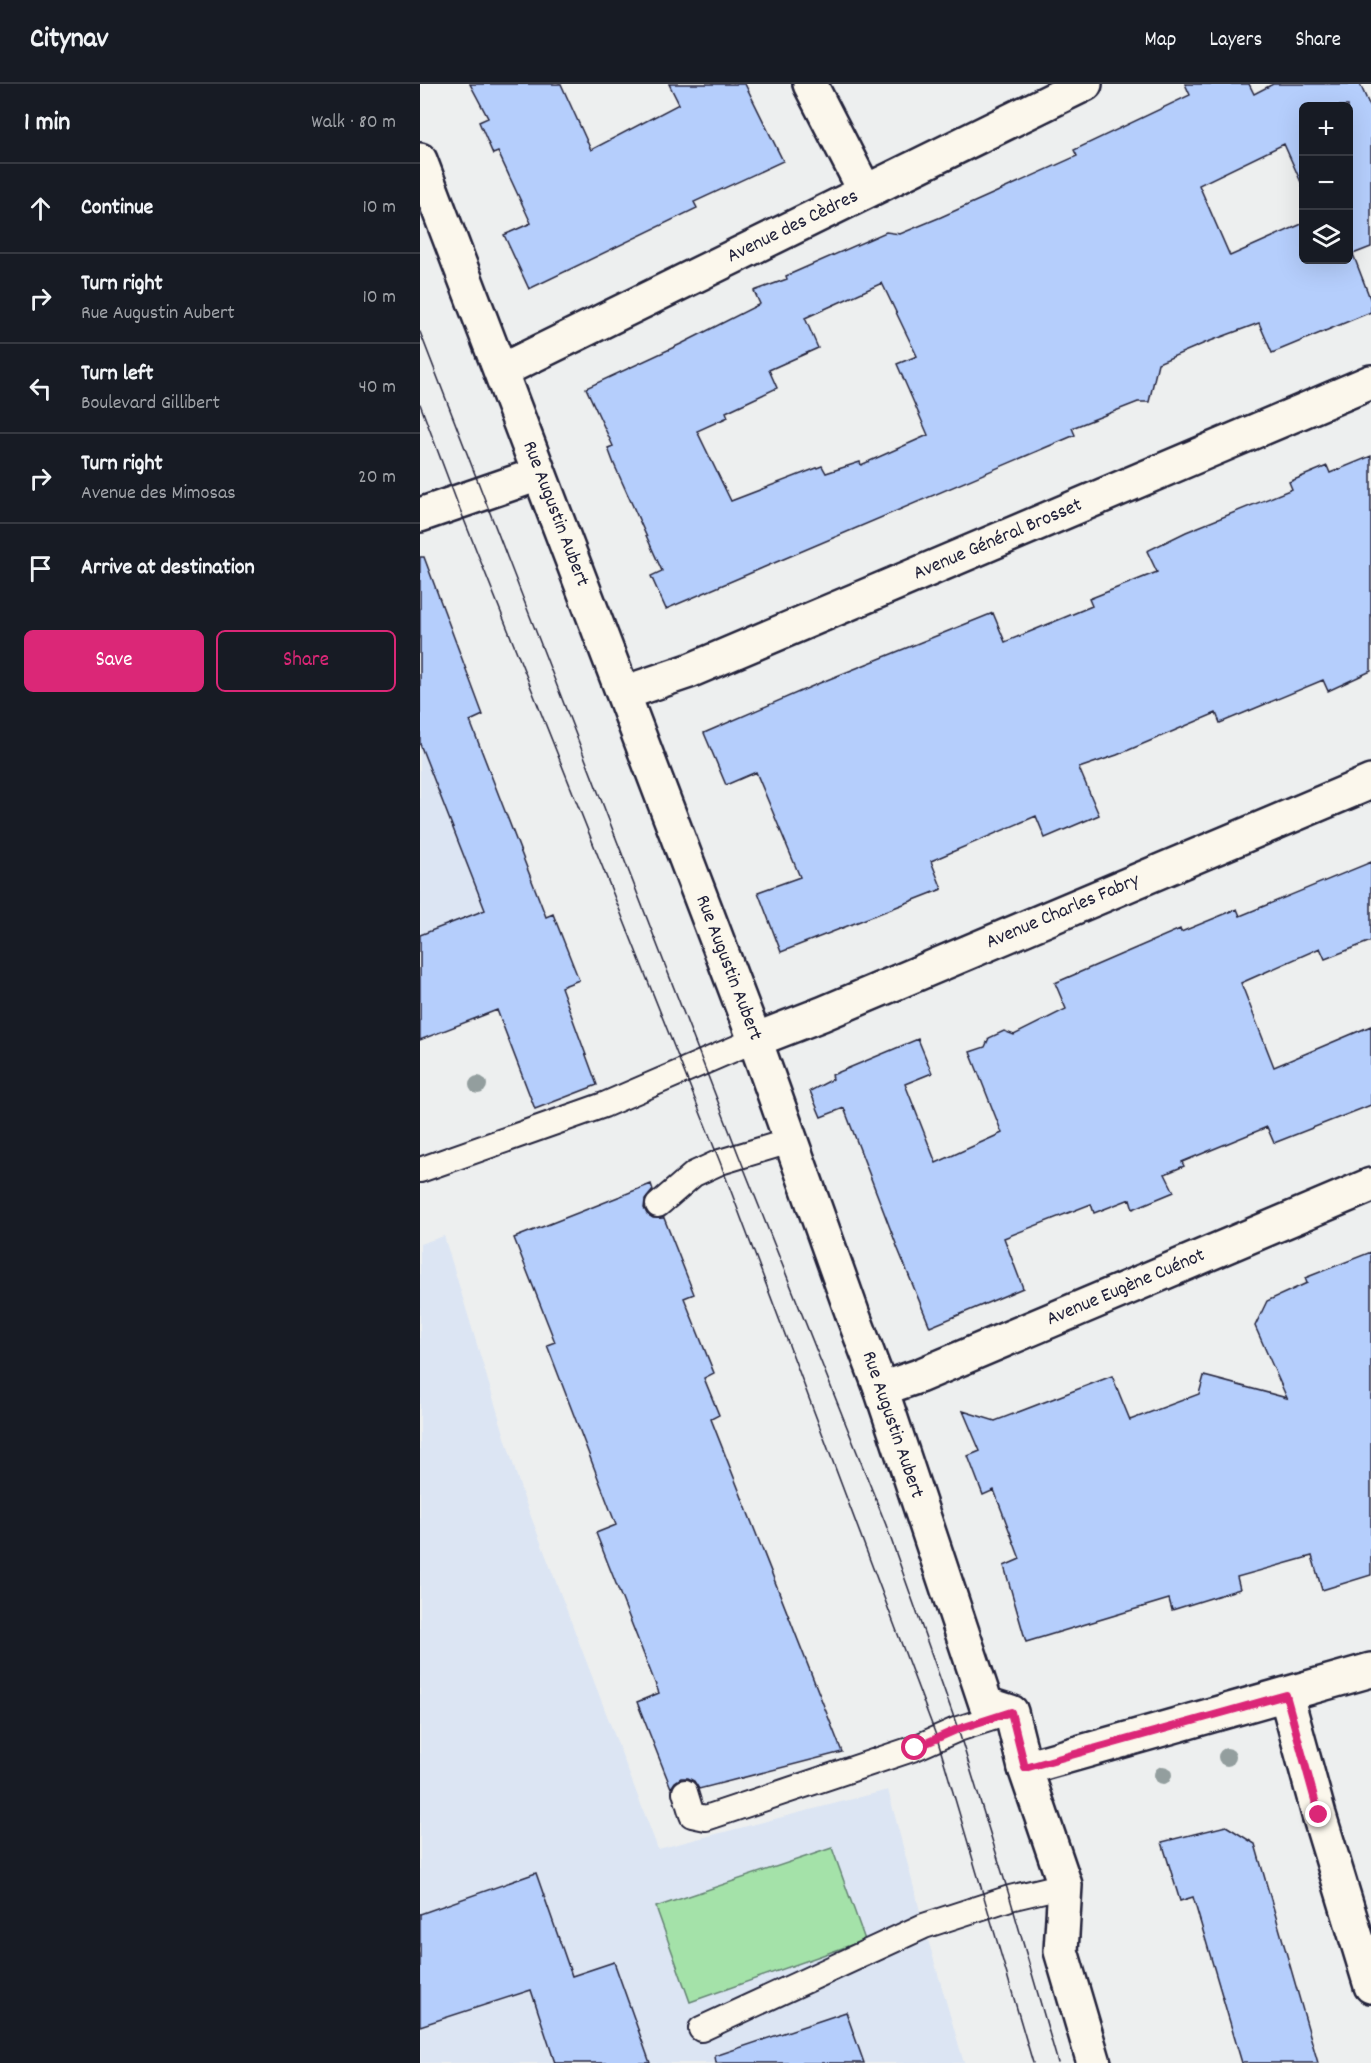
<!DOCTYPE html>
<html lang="en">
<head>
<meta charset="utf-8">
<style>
	body { margin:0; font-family:Dekko,sans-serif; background:#242831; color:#f1f3f6 }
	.controls { position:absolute; right:18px; top:18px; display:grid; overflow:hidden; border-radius:9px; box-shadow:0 6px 24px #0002 }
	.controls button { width:54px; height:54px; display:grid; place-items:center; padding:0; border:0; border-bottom:2px solid #363941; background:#171b24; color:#f1f3f6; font:30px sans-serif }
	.stop { position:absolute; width:18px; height:18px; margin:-14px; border:4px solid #db2777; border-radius:50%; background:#fff }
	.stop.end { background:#db2777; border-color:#fff; box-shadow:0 2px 6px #0008 }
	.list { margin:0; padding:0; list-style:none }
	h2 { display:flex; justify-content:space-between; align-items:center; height:78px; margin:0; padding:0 24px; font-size:26px }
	h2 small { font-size:20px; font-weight:400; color:#9ea1a6 }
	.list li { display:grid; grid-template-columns:39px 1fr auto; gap:18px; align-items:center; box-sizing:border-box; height:90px; padding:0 24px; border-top:2px solid #363941 }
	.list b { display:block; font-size:22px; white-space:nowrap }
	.list p { margin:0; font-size:20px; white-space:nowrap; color:#9ea1a6 }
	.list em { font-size:20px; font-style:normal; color:#9ea1a6 }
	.actions { display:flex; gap:12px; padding:18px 24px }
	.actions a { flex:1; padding:14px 0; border:2px solid #db2777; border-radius:9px; text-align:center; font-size:21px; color:#db2777 }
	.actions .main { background:#db2777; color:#fff }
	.icon { flex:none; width:33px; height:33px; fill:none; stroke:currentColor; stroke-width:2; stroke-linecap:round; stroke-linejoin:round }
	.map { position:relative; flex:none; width:951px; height:1979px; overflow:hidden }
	header { display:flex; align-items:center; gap:36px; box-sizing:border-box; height:84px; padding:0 30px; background:#171b24; border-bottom:2px solid #363941 }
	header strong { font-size:28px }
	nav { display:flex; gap:33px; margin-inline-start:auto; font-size:21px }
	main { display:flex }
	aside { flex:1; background:#171b24 }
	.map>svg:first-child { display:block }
</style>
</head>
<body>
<header>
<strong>Citynav</strong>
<nav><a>Map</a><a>Layers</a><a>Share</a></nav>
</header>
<main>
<aside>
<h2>1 min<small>Walk · 80 m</small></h2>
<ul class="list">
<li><svg class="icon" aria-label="ahead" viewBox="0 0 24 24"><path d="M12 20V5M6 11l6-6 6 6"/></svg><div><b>Continue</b></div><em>10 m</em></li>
<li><svg class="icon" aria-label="right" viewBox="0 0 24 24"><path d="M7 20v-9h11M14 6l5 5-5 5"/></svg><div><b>Turn right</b><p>Rue Augustin Aubert</p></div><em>10 m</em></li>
<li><svg class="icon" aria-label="left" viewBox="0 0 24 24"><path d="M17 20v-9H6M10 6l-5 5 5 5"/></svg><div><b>Turn left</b><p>Boulevard Gillibert</p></div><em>40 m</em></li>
<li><svg class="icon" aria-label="right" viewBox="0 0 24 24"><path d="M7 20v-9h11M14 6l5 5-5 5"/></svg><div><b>Turn right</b><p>Avenue des Mimosas</p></div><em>20 m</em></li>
<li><svg class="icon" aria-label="arrive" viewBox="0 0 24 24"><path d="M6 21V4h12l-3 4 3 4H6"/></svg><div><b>Arrive at destination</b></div></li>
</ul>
<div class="actions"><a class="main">Save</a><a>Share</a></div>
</aside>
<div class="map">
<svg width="951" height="1979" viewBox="0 0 951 1979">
	<rect width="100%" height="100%" fill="#edefef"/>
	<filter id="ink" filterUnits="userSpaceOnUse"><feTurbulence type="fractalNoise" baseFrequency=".0167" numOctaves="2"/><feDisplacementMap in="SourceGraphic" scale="12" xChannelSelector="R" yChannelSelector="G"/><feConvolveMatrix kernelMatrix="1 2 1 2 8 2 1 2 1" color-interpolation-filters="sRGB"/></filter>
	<g filter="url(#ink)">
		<!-- built -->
		<path fill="#dce5f3" d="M0,470L63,631L51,637L116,807L0,851Z
			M24,1152L102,1409L238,1765L468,1706L504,1842L544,1979H0V1160Z"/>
		<!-- green -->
		<path fill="#a4e2a9" stroke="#638272" stroke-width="1.5" d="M412,1764L445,1856L270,1918L236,1823Z"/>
		<!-- building -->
		<path fill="#b5cefc" stroke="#22223b" stroke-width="1.5" fill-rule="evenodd" d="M50,0H141L171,66L259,20L249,0H325L363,77L274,118L277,124L109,205L84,151L111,139L78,68L73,70L59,38L68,34Z
			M765,0H829L834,10L853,0H940L951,25V163L933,170L951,217V228L852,269L839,239L785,259L738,279L729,318H718L652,344L655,351L246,525L231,492L242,487L194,380L188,364L193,362L166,304L263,259L340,220L334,207L367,195L366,192L466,148L480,150L521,133L657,72L654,66L770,11ZM884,22H928V176H884V139L810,172L779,101L864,60L884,105ZM462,199L497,272L477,280L508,351L441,381L440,378L406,389L402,382L311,417L277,347L308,333L306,328L357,304L349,286L398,264L385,234Z
			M951,372V587L908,607L903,596L800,639L796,629L697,671L659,684L679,731L625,754L616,732L511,777L522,805L361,868L338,808L380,793L336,688L306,701L284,649L402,598L573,529L585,558L672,522L669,515L737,488L727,467L766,448L872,405L869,398L907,382L910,389Z
			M0,473H4L63,631L50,637L126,833L133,830L159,896L141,903L177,1001L115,1025L77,926L0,956V851L65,826L0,660Z
			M951,778V857L905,875L900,864L821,899L854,983L951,942V1021L854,1059L847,1043L762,1078L764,1082L745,1090L754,1108L713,1125L710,1115L674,1129L671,1120L584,1154L603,1204L510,1243L478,1165L424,1024L401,1033L390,1007L413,995L412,991L498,955L512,989L485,1000L516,1079L582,1049L550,968L565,963L569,954L584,947L594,951L646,925L635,899L760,845L761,848L817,825L820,832Z
			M231,1100L233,1106L225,1116L224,1124L227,1130L233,1134H244L274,1210L264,1214L294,1289L284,1294L299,1331L291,1335L422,1668L279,1705L274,1697L268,1694H261L255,1698L251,1704L217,1618L239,1609L176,1449L196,1441L127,1261L135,1258L94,1154Z
			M951,1168V1491L902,1506L892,1472L817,1493L820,1505L752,1526L749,1515L606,1558L584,1482L600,1475L574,1406L563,1411L548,1372L560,1367L543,1327L575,1337L692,1292L710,1336L779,1310L784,1292L867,1314L835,1242L847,1217L887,1199L885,1194Z
			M806,1742L835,1760L898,1979H822L773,1813L760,1817L742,1758Z
			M116,1789L152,1892L194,1878L230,1979H135L111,1906L0,1942V1830Z
			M426,1928L444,1979H296L295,1972Z"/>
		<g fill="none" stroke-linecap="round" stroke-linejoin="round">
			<defs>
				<path id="service" d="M0,1086L184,1021L335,956
					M238,1121L274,1090L300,1078L370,1057
					M265,1708L272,1731L286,1734L495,1664L538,1645L591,1628
					M281,1945L504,1842L590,1814L645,1801"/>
				<path id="minor" d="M390,0L445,107
					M81,287L665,0
					M0,431L119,390
					M204,609L269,587L951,298
					M335,956L402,930L951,698
					M461,1305L499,1292L951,1101
					M866,1611L899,1731L951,1902
					M605,1684L951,1586"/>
				<path id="secondary" d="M0,76L335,956L434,1234L461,1305L566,1620L591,1628L605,1684L645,1801L641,1867L674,1979"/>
			</defs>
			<!-- service casing -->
			<use href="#service" stroke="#22223b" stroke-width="28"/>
			<!-- minor casing -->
			<use href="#minor" stroke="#22223b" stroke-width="38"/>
			<!-- secondary casing -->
			<use href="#secondary" stroke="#22223b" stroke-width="38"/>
			<!-- service -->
			<use href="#service" stroke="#fbf7ec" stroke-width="24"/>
			<!-- minor -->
			<use href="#minor" stroke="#fbf7ec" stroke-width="33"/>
			<!-- secondary -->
			<use href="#secondary" stroke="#fbf7ec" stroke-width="33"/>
			<!-- tram -->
			<path stroke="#22223b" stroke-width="1.5" d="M0,248L319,1072L466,1441L538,1645L590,1814L638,1979
				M0,320L37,418L300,1078L517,1654L613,1979"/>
		</g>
		<!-- trees -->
		<g fill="#939e9e">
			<circle cx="58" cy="1001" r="9"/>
			<circle cx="807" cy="1673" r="9"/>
			<circle cx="743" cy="1691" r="9"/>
		</g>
	</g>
	<g fill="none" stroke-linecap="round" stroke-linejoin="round" filter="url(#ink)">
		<!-- route -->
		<path stroke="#db2777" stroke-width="8" d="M495,1664L538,1645L591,1628L605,1684L866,1611L899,1731"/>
	</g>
	<g text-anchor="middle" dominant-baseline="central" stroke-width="4.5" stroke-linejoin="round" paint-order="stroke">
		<!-- street labels -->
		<g font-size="20" fill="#22223b" stroke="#fbf7ec">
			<text transform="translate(373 143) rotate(-26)">Avenue des Cèdres</text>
			<text transform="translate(135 430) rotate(69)">Rue Augustin Aubert</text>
			<text transform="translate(578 456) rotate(-23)">Avenue Général Brosset</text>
			<text transform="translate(643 828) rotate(-23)">Avenue Charles Fabry</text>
			<text transform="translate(308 884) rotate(69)">Rue Augustin Aubert</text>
			<text transform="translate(706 1204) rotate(-23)">Avenue Eugène Cuénot</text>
			<text transform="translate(472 1341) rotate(71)">Rue Augustin Aubert</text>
		</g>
	</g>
</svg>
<div class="controls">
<button>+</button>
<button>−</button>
<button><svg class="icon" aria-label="layers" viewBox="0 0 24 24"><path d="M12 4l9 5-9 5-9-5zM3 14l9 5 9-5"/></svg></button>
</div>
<div class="stop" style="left:495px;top:1664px"></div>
<div class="stop end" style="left:899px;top:1731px"></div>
</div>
</main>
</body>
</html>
